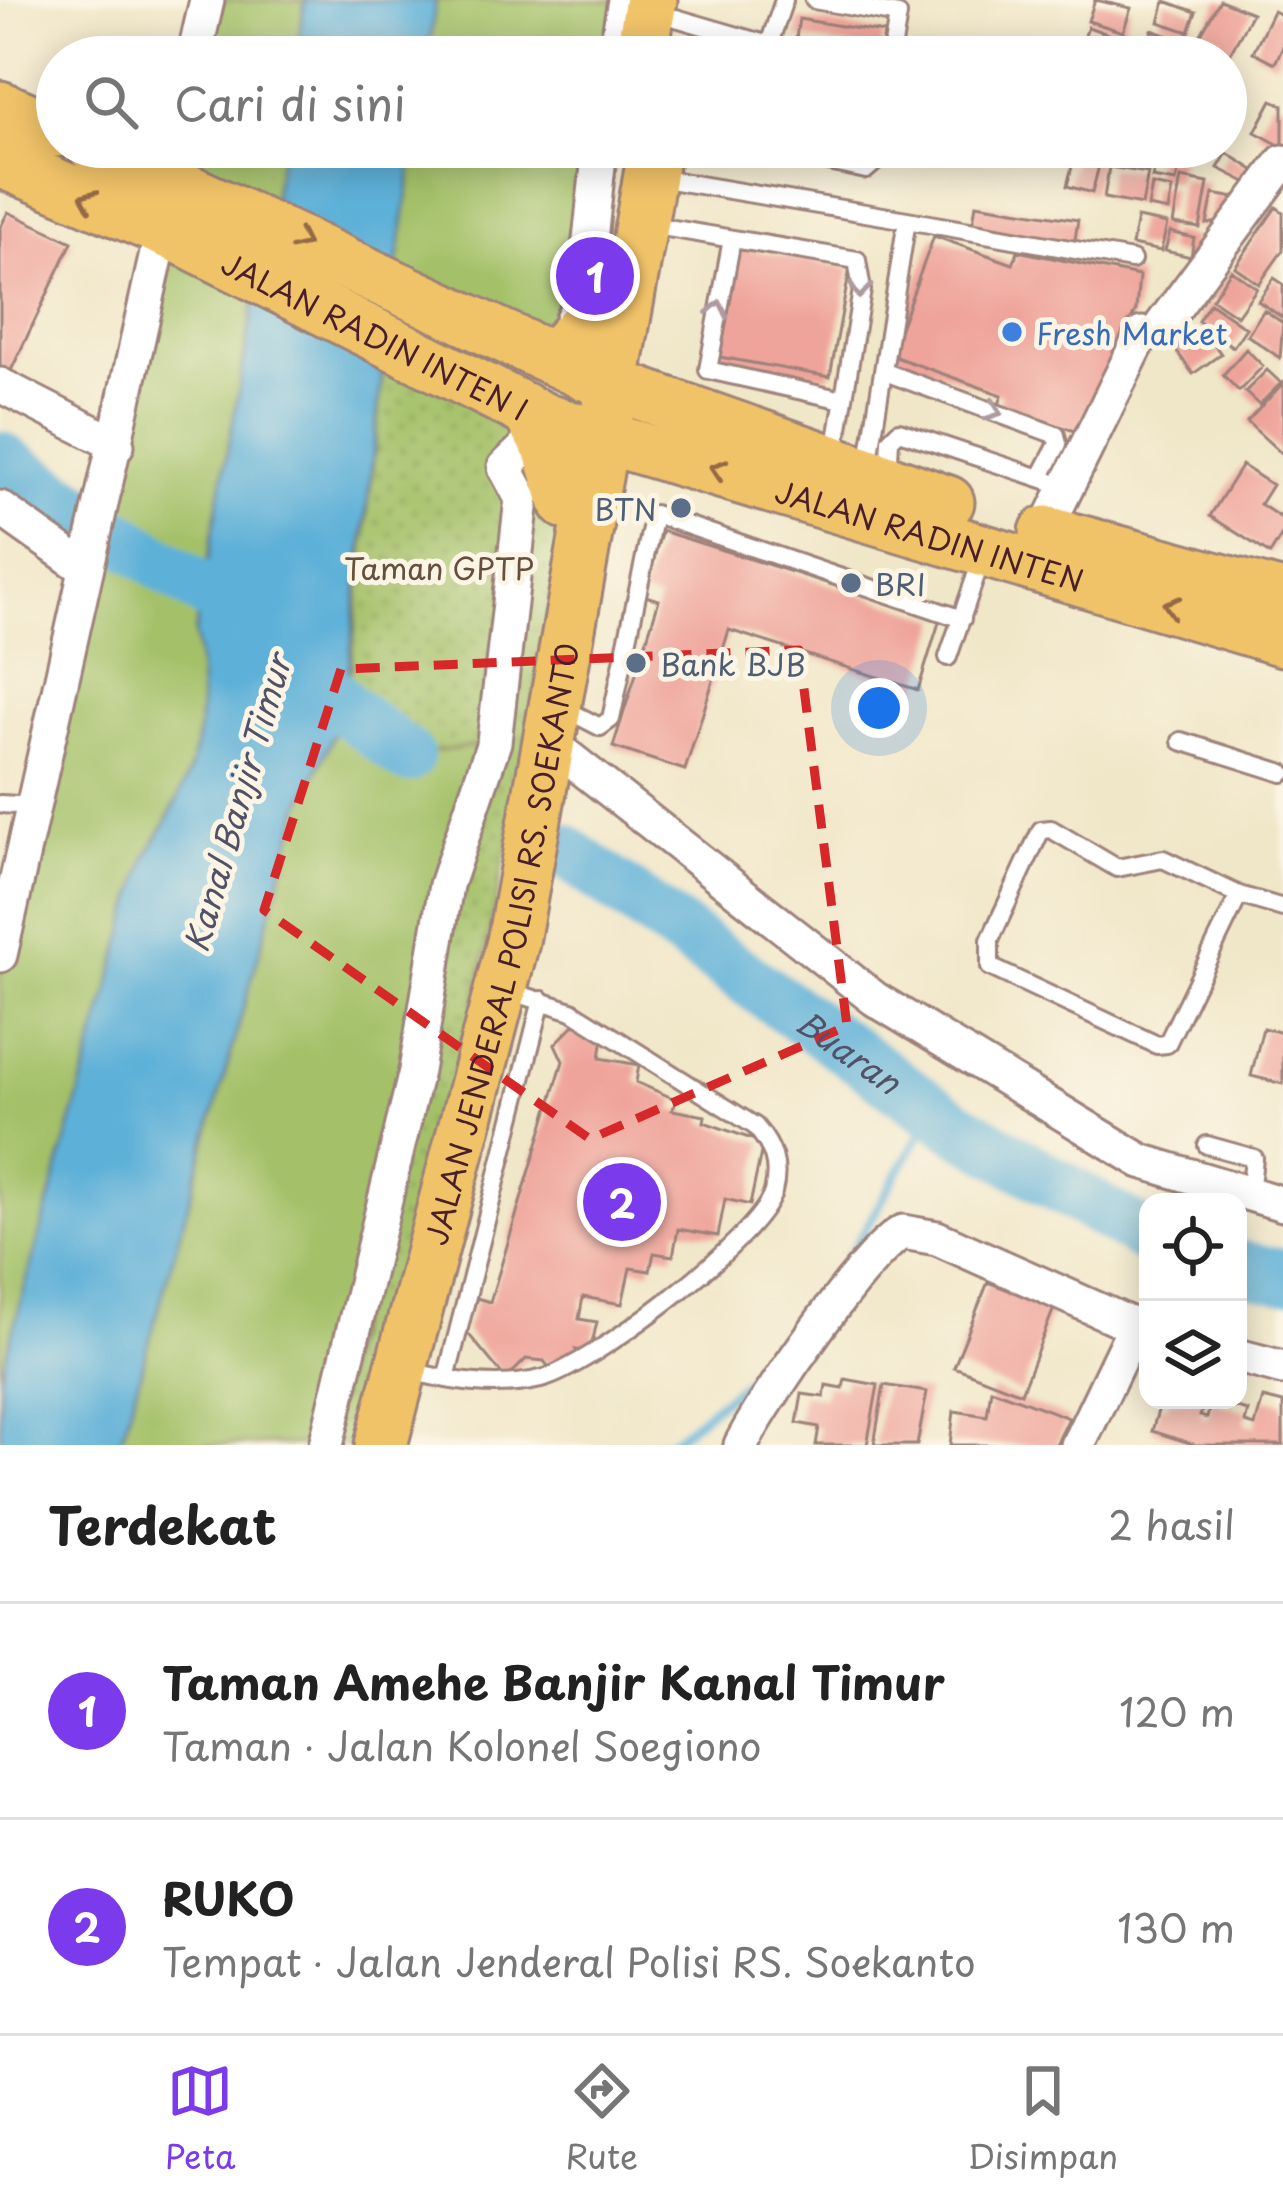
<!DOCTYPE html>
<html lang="id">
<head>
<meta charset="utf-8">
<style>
	body { margin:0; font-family:"Playpen Sans",sans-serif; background:#f6f6f6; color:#222 }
	.controls { position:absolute; right:36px; bottom:36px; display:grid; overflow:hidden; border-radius:24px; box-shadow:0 6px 30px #0003 }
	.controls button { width:108px; height:108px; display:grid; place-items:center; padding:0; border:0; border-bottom:3px solid #e0e0e0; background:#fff; color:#222; font:60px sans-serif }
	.you { position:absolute; left:879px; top:708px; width:42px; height:42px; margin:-30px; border:9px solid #fff; border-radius:50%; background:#1a73e8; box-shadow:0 0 0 18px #1a73e833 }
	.badge { display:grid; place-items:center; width:78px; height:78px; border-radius:50%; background:#7c3aed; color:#fff; font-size:39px; font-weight:700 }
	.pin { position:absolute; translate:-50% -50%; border:6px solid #fff; box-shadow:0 3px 12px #0006 }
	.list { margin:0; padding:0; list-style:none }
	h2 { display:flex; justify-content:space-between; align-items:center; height:156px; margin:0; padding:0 48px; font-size:51px }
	h2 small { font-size:39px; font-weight:400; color:#767676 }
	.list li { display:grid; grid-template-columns:78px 1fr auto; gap:36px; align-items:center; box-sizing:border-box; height:216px; padding:0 48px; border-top:3px solid #e0e0e0 }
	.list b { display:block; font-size:45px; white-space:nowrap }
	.list p { margin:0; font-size:39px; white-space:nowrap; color:#767676 }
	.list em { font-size:39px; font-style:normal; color:#767676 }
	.icon { flex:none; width:66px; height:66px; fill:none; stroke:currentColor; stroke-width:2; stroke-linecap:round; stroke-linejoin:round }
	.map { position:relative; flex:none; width:1283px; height:1445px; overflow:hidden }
	.search { position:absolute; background:#fff; box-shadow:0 6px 30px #0003; left:36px; right:36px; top:36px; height:132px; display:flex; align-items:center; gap:30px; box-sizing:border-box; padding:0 42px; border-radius:66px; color:#767676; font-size:45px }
	.sheet { height:588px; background:#fff }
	nav { display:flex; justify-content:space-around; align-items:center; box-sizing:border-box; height:168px; border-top:3px solid #e0e0e0; background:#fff; font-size:33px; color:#767676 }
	nav a { display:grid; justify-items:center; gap:6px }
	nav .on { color:#7c3aed }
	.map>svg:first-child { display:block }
</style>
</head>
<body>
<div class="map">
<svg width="1283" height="1445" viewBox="0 0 1283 1445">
	<defs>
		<pattern id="park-dots" width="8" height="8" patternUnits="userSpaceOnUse" patternTransform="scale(3)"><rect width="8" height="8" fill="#a4c169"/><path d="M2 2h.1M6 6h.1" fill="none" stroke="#8fa55b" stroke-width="1.8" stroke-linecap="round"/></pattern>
	</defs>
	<rect width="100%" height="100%" fill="#fcf5e5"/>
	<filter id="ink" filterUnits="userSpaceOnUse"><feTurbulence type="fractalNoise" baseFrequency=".00833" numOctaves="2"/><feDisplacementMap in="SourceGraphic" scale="24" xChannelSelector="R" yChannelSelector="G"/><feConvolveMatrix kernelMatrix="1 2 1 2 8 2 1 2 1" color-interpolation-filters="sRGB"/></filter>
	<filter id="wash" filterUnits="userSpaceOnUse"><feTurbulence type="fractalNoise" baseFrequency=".004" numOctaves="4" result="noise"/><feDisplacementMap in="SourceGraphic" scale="48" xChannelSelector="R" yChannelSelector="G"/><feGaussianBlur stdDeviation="2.7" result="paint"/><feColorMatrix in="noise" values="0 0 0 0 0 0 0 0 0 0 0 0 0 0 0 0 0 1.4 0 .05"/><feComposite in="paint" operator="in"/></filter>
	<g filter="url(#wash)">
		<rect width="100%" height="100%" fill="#f0e6c8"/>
		<!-- grass -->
		<path fill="#a4c169" stroke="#77704a" stroke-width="3" d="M205,0H625L615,57H192Z
			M172,147H600L566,339L165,178Z
			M162,231L468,384L515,578L326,1445H0V955Z"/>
		<!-- park -->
		<path fill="url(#park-dots)" stroke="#77704a" stroke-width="3" d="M386,342L509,406L566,503L524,764L477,995L356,1445H326L493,743L407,756L346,709Z"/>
		<!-- water -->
		<path fill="#5db0d8" stroke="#546882" stroke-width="3" d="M305,0H436L428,57H296Z
			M282,147H415L386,340L344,712L301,805L120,1445H0V1376L146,857C198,770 208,734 195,633Z"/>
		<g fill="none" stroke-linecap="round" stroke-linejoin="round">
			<!-- stream -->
			<path stroke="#5db0d8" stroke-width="9" d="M837,1277L934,1111
				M655,1445L669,1443L746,1381L823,1294"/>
			<!-- river -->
			<g stroke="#5db0d8" stroke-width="54">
				<path d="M0,458L282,642L346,709L407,756"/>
				<path id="s1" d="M562,849L953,1124L1148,1238"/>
				<path d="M1238,1267L1283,1276"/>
			</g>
		</g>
		<g id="blocks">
			<!-- building -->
			<path fill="#efa49b" d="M1095,0L1131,8L1123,32L1088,21Z
				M1220,0L1252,13L1229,55L1199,38Z
				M1165,1L1196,12L1189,32L1159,22Z
				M1273,11L1283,16V47L1275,63L1253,52Z
				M799,19L884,33L881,52L796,38Z
				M1088,27L1122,39L1116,57L1080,48Z
				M1152,30L1187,42L1182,57L1145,53Z
				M1272,100L1283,105V147L1255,132Z
				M1077,147L1103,150L1092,193L1067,186Z
				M1159,147L1182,151L1176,182L1152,178Z
				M1227,153L1260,174L1254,186L1218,168Z
				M1109,167L1148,173L1142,205L1104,198Z
				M1181,178L1208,183L1200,228L1173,224Z
				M1152,185L1172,189L1168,211L1148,207Z
				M1213,194L1240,199L1232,220L1207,224Z
				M976,204L1078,220L1074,246L972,230Z
				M1276,207L1283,212V250L1259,284L1235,267Z
				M8,212L72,242L7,379L0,376V228Z
				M1137,218L1167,224L1161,251L1132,245Z
				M1170,232L1194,238L1191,257L1165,251Z
				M934,236L1013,264L1018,251L1139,276L1136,310L1077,432L999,405L1002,395L890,355Z
				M739,248L850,268L830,377L720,357Z
				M1231,270L1257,288L1237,316L1212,299Z
				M1274,278L1283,284V318L1258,301Z
				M1210,303L1246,328L1233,347L1198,321Z
				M1264,310L1283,323L1280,358L1247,335Z
				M1203,329L1221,354L1193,374L1175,349Z
				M1246,349L1263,366L1239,391L1223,375Z
				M1267,370L1281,383L1259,405L1245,392Z
				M1283,383V451L1281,453L1247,422Z
				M1242,465L1272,485L1260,504L1283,519V533L1270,554L1210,516Z
				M662,531L940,619L918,690L729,630L685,770L613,747L659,600L642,595Z
				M576,1023L603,1036L600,1058L639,1065L636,1082L677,1100L672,1110L705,1116L704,1122L763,1143L750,1205L725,1199L718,1236L678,1229L673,1256L654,1253L650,1271L630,1268L622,1304L583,1297L579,1319L597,1322L590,1352L576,1350L580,1356L551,1370L544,1361L526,1359L506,1379L465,1330L477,1298L490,1302L563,1061L555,1044Z
				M1263,1028L1283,1033V1084L1251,1076Z
				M988,1282L1054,1308L1021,1393L954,1367Z
				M845,1379L878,1385L867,1445H816L819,1427L797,1423L802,1394L824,1397L826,1385L843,1388Z
				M884,1385L927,1392L917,1445H874Z
				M991,1389L1069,1418L1056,1445H950L954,1411L987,1416Z
				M1263,1398L1283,1403V1445H1196L1152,1431L1160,1404L1167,1406L1169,1400H1206L1200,1416L1207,1418L1211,1401L1248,1411L1245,1423L1255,1426Z"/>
		</g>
	</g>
	<g filter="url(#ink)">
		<use href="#blocks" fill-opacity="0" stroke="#9d827a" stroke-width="3"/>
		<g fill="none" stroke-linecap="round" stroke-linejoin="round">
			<defs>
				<path id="lane" d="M814,0L898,15L891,57
					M676,18L810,57
					M768,47L784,0
					M759,147L866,170L873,164L876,147
					M658,178L907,220L868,466
					M907,220L1132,260
					M650,225L857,260L862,290L834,458
					M732,239L708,370L843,400
					M885,372L1056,435L1058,444L1040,478
					M888,477L890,440L899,431L1049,481
					M948,657L983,555
					M561,707L600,727L611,719L654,514L962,619
					M1181,741L1283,773
					M0,804L36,806
					M1239,895L1163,859L1117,868L1051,829L1041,830L990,940V967L1157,1045L1167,1044L1239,895L1283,908
					M1207,1145L1254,1158L1250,1195
					M405,1370C451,1381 494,1390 541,1379C588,1368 760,1239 773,1192C780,1165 773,1147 755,1126L572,1011L503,989
					M446,1379L542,1000"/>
				<path id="street" d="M194,57L207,0
					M615,57L625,0
					M165,178L172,147
					M572,319L584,296L600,147
					M1162,325L1283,162
					M0,385L117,445
					M0,508L86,569
					M1045,531L1142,334
					M550,743L875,999L1141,1161L1283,1204
					M0,955L162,231
					M1238,1356L1283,1368
					M326,1445L416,1071L446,885L494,742L522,499L505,467L540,433
					M741,1445C762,1403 866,1250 903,1232L937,1238L1148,1332
					M1078,1445L1134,1328"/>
				<g id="primary">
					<path d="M641,57L651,0"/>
					<path d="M0,107L57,131"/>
					<path d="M94,147L587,375L948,502"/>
					<path id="s2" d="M0,161L177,236L546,420L1283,640"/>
					<path d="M544,354L561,350L602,305"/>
					<path d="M528,412L549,448L566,503"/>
					<path d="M1046,532L1283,597"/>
					<path id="s3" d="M381,1445L513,942L655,147"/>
				</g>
			</defs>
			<!-- lane casing -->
			<use href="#lane" stroke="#9d827a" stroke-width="22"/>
			<!-- street casing -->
			<use href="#street" stroke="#9d827a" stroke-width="39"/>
			<!-- primary casing -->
			<use href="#primary" stroke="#9d827a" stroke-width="57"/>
			<!-- lane -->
			<use href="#lane" stroke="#fff" stroke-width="16"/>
			<!-- street -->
			<use href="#street" stroke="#fff" stroke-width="33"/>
			<!-- primary -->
			<use href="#primary" stroke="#f1c369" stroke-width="51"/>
		</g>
		<!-- one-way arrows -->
		<defs><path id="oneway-chevron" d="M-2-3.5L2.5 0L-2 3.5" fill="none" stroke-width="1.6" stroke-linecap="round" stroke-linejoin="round" transform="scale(3)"/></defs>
		<g stroke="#956947">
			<use href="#oneway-chevron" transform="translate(88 199) rotate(-157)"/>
			<use href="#oneway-chevron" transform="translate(301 241) rotate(25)"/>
			<use href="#oneway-chevron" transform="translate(718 469) rotate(-163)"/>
			<use href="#oneway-chevron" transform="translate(1171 606) rotate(-163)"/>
		</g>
		<g stroke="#ae9aa0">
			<use href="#oneway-chevron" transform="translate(860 290) rotate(96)"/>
			<use href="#oneway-chevron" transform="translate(718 309) rotate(-78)"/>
			<use href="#oneway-chevron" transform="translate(994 411) rotate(20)"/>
		</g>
	</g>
	<!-- marked area -->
	<path fill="none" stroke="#d62828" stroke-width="9" stroke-dasharray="24 15" stroke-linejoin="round" d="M799,650L847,1026L590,1139L264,910L341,669Z"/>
	<!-- markers -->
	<circle fill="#3f7fe0" stroke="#fcf5e5" stroke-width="4.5" cx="1012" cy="332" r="12"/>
	<g fill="#5c6f8a" stroke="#fcf5e5" stroke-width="4.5">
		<circle cx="681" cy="508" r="12"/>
		<circle cx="851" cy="583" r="12"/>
		<circle cx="636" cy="663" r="12"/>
	</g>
	<g text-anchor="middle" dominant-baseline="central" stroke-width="10" stroke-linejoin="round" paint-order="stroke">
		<!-- shop labels -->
		<g font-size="30" fill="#366cbe" stroke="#fcf5e5" text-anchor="start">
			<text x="1036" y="332">Fresh Market</text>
		</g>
		<!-- street labels -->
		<g font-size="30" fill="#4a1f2b" stroke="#fcf5e5">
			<text stroke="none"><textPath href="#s2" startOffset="414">JALAN RADIN INTEN I</textPath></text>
			<text stroke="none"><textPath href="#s2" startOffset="1005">JALAN RADIN INTEN</textPath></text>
			<text stroke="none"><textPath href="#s3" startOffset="516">JALAN JENDERAL POLISI RS. SOEKANTO</textPath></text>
		</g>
		<!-- service labels -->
		<g font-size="30" fill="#4e5e75" stroke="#fcf5e5" text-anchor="start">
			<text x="657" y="508" text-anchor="end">BTN</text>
			<text x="875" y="583">BRI</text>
			<text x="660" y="663">Bank BJB</text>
		</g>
		<!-- park labels -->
		<g font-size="30" fill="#65503e" stroke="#fcf5e5">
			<text x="439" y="567">Taman GPTP</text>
		</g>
		<!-- water labels -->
		<g font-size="33" font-style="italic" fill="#515268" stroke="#fcf5e5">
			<text transform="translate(236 803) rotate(-74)">Kanal Banjir Timur</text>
			<text stroke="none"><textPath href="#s1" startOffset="351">Buaran</textPath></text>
		</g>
	</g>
</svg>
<div class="controls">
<button><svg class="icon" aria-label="locate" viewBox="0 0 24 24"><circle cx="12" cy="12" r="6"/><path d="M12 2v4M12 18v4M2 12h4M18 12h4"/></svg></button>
<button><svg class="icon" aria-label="layers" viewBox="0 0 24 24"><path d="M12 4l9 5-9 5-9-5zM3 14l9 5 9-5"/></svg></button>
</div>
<div class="you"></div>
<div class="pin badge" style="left:595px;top:276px">1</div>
<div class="pin badge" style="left:622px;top:1202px">2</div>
<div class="search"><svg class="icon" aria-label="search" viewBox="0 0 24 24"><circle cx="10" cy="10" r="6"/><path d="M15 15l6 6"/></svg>Cari di sini</div>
</div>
<section class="sheet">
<h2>Terdekat<small>2 hasil</small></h2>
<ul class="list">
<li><span class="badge">1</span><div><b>Taman Amehe Banjir Kanal Timur</b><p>Taman · Jalan Kolonel Soegiono</p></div><em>120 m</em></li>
<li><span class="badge">2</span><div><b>RUKO</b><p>Tempat · Jalan Jenderal Polisi RS. Soekanto</p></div><em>130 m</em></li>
</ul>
</section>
<nav>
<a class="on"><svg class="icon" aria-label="map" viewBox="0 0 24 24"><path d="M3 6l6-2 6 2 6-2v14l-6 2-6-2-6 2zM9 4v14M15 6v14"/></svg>Peta</a>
<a><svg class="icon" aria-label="directions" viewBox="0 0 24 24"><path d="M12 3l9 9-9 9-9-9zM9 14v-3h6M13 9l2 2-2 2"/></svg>Rute</a>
<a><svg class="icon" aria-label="saved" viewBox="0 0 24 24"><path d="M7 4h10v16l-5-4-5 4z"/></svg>Disimpan</a>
</nav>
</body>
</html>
